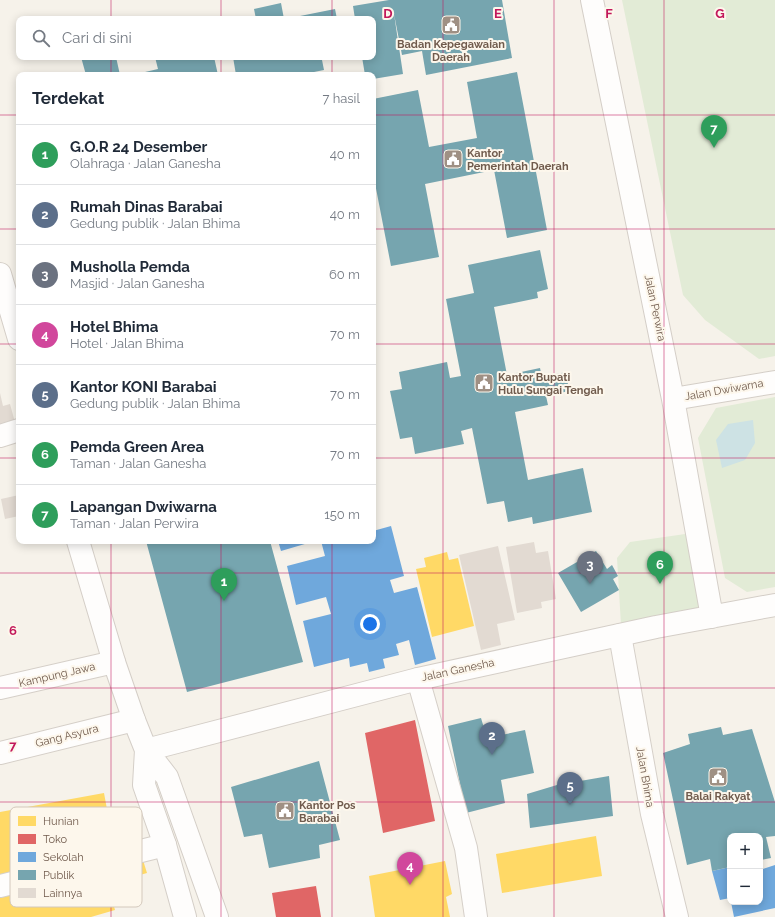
<!DOCTYPE html>
<html lang="id">
<head>
<meta charset="utf-8">
<style>
	body { margin:0; font-family:Raleway,sans-serif; background:#f6f6f7; color:#1f2937 }
	.controls { position:absolute; right:12px; bottom:12px; display:grid; overflow:hidden; border-radius:8px; box-shadow:0 2px 10px #0003 }
	.controls button { width:36px; height:36px; display:grid; place-items:center; padding:0; border:0; border-bottom:1px solid #e0e1e3; background:#fff; color:#1f2937; font:20px sans-serif }
	.you { position:absolute; left:370px; top:624px; width:14px; height:14px; margin:-10px; border:3px solid #fff; border-radius:50%; background:#1a73e8; box-shadow:0 0 0 6px #1a73e833 }
	.badge { display:grid; place-items:center; width:26px; height:26px; border-radius:50%; background:#2563eb; color:#fff; font-size:13px; font-weight:700 }
	.pin { position:absolute; translate:-50% -33px; filter:drop-shadow(0 1px 2px #0008) }
	.pin::after { content:''; position:absolute; top:21px; width:14px; height:12px; background:inherit; clip-path:polygon(0 0,100% 0,50% 100%) }
	.list { margin:0; padding:0; list-style:none }
	h2 { display:flex; justify-content:space-between; align-items:center; height:52px; margin:0; padding:0 16px; font-size:17px }
	h2 small { font-size:13px; font-weight:400; color:#747a83 }
	.list li { display:grid; grid-template-columns:26px 1fr auto; gap:12px; align-items:center; box-sizing:border-box; height:60px; padding:0 16px; border-top:1px solid #e0e1e3 }
	.list b { display:block; font-size:15px; white-space:nowrap }
	.list p { margin:0; font-size:13px; white-space:nowrap; color:#747a83 }
	.list em { font-size:13px; font-style:normal; color:#747a83 }
	.icon { flex:none; width:22px; height:22px; fill:none; stroke:currentColor; stroke-width:2; stroke-linecap:round; stroke-linejoin:round }
	.map { position:relative; flex:none; width:775px; height:917px; overflow:hidden }
	.search { position:absolute; background:#fff; box-shadow:0 2px 10px #0003; left:16px; top:16px; width:360px; height:44px; display:flex; align-items:center; gap:10px; box-sizing:border-box; padding:0 14px; border-radius:8px; color:#747a83; font-size:15px }
	.panel { position:absolute; background:#fff; box-shadow:0 2px 10px #0003; left:16px; top:72px; width:360px; height:472px; border-radius:8px }
	.map>svg:first-child { display:block }
</style>
</head>
<body>
<div class="map">
<svg width="775" height="917" viewBox="0 0 775 917">
	<rect width="100%" height="100%" fill="#f6f2ea"/>
	<!-- green -->
	<path fill="#e2ebd6" d="M622,0H775V356L759,359L705,320L683,295Z
		M775,397V587L747,592L725,578L698,438L716,408Z
		M692,533L706,610L621,625L617,558L630,542Z"/>
	<!-- water -->
	<path fill="#cde2e4" d="M753,420L755,443L745,460L722,468L716,440L728,424Z"/>
	<!-- homes -->
	<path fill="#ffd966" d="M447,552L449,560L458,558L474,626L432,637L416,569L426,567L424,558Z
		M104,793L112,836L102,838L105,855L0,876V812Z
		M596,836L602,876L502,893L496,854Z
		M142,857L147,873L108,884L115,910L91,917H0V898Z
		M445,861L452,894L446,897L450,917H375L369,876Z"/>
	<!-- shops -->
	<path fill="#e06666" d="M415,720L435,821L383,833L365,733Z
		M316,886L321,917H276L272,893Z"/>
	<!-- schools -->
	<path fill="#6fa8dc" d="M391,526L404,576L390,580L394,593L417,587L436,659L415,665L409,640L396,644L399,655L383,659L385,668L369,672L367,663L350,667L349,658L314,667L303,621L331,614L326,597L296,605L287,566L325,556L321,541H373V531Z
		M278,541H315L281,551Z
		M775,865V908L734,917L731,902H760V870Z
		M730,867V898L720,900L712,871Z"/>
	<!-- public -->
	<path fill="#76a5af" d="M389,0H502L512,58L426,75L422,51L402,55L394,14L403,74L373,79V75H365L362,57H373V19H355L353,6Z
		M281,3L284,19H256L254,9Z
		M335,9L337,19H290V18Z
		M81,57H116L120,75H86Z
		M155,57H214L218,75H146L145,72L158,69Z
		M233,57H331V58L322,60L324,70L299,75H236Z
		M517,72L547,230L507,238L494,170L425,184L439,257L391,266L373,173V99L418,90L429,147L477,138L467,82Z
		M540,250L548,289L537,292L538,298L494,307L507,375L540,368L542,377L566,372L569,391L546,396L548,405L515,412L528,480L583,468L592,512L533,524L532,517L508,522L504,501L487,504L472,428L461,431L464,444L415,454L412,437L400,439L390,391L402,389L399,372L447,362L450,378L461,376L446,299L474,293L468,265Z
		M146,541H270L303,662L187,692Z
		M596,551L607,569L612,565L618,576L613,579L619,590L581,612L558,573Z
		M481,718L487,738L525,730L534,773L501,780L505,803L466,813L448,726Z
		M721,727L723,735L752,729L775,802V836L766,837L771,858L760,860V836H730V867L712,871L710,859L687,865L663,753L690,744L688,734Z
		M319,761L340,840L319,845L320,858L269,868L262,834L244,837L231,787Z
		M609,776L613,816L530,828L527,794L557,785Z"/>
	<!-- building -->
	<path fill="#e2dad2" d="M0,393L3,406L10,404L16,426L0,431Z
		M19,495V516L5,519L1,499Z
		M534,542L536,553L548,551L556,599L541,602L542,608L517,613L506,547Z
		M498,546L515,620L497,624L501,645L481,650L459,555Z"/>
	<g fill="none" stroke-linecap="round" stroke-linejoin="round">
		<defs>
			<path id="street" d="M0,436L19,430
				M620,635L652,814L677,917
				M418,679L466,848L476,917
				M0,688L114,662
				M0,753L134,720
				M0,886L165,845"/>
			<path id="secondary" d="M592,0L673,399L712,617
				M0,274L19,339
				M673,399L775,382
				M78,541L114,662L134,720L146,750L167,777L217,917
				M146,750L418,679L656,627L775,605
				M146,750L144,785L165,845L185,917"/>
		</defs>
		<!-- street casing -->
		<use href="#street" stroke="#d5cfc8" stroke-width="24"/>
		<!-- secondary casing -->
		<use href="#secondary" stroke="#d4cec7" stroke-width="24"/>
		<!-- street -->
		<use href="#street" stroke="#fefdfc" stroke-width="22"/>
		<!-- secondary -->
		<use href="#secondary" stroke="#fefdfc" stroke-width="22"/>
	</g>
	<!-- grid -->
	<path fill="none" stroke="#c2185b" stroke-width="1" stroke-opacity="0.55" d="M111,0V19M221,0V19M332,0V19M443,0V917M554,0V917M664,0V917M111,57V75M221,57V75M332,57V75M0,115H19M373,115H775M0,229H19M373,229H775M0,344H19M373,344H775M0,458H19M373,458H775M111,541V917M221,541V917M332,541V917M0,573H775M0,688H775M0,802H775"/>
	<!-- icons -->
	<defs>
		<symbol id="civic-square" viewBox="-11 -11 22 22"><rect x="-9" y="-9" width="18" height="18" rx="4" fill="#9f9084" stroke="#fdf7ec"/><path d="M-.6-6.5H3V-4.5H.6V-3L4-1V1h2V6H-6V1h2V-1L-.6-3ZM-1.2 2.5V6h2.4V2.5Z" fill="#fff"/></symbol>
	</defs>
	<g fill-rule="evenodd">
		<use href="#civic-square" x="440" y="14" width="22" height="22"/>
		<use href="#civic-square" x="442" y="148" width="22" height="22"/>
		<use href="#civic-square" x="473" y="372" width="22" height="22"/>
		<use href="#civic-square" x="707" y="766" width="22" height="22"/>
		<use href="#civic-square" x="274" y="800" width="22" height="22"/>
	</g>
	<g text-anchor="middle" dominant-baseline="central" stroke-width="4" stroke-linejoin="round" paint-order="stroke">
		<!-- poi labels -->
		<g font-size="11" font-weight="bold" fill="#705b4d" stroke="#fdf7ec" text-anchor="start">
			<text x="451" y="44" text-anchor="middle">Badan Kepegawaian<tspan x="451" dy="13">Daerah</tspan></text>
			<text x="467" y="153">Kantor<tspan x="467" dy="13">Pemerintah Daerah</tspan></text>
			<text x="498" y="377">Kantor Bupati<tspan x="498" dy="13">Hulu Sungai Tengah</tspan></text>
			<text x="718" y="796" text-anchor="middle">Balai Rakyat</text>
			<text x="299" y="805">Kantor Pos<tspan x="299" dy="13">Barabai</tspan></text>
		</g>
		<!-- street labels -->
		<g font-size="11" fill="#705b4d" stroke="#fdf7ec">
			<text transform="translate(655 308) rotate(78)">Jalan Perwira</text>
			<text transform="translate(724 390) rotate(-10)">Jalan Dwiwarna</text>
			<text transform="translate(458 670) rotate(-12)">Jalan Ganesha</text>
			<text transform="translate(57 675) rotate(-13)">Kampung Jawa</text>
			<text transform="translate(67 736) rotate(-14)">Gang Asyura</text>
			<text transform="translate(645 777) rotate(80)">Jalan Bhima</text>
		</g>
	</g>
	<!-- legend -->
	<rect x="10" y="807" width="132" height="100" rx="6" fill="#fdf7ec" stroke="#d3c8bc" stroke-width="1"/>
	<rect x="18" y="816" width="18" height="10" fill="#ffd966"/>
	<rect x="18" y="834" width="18" height="10" fill="#e06666"/>
	<rect x="18" y="852" width="18" height="10" fill="#6fa8dc"/>
	<rect x="18" y="870" width="18" height="10" fill="#76a5af"/>
	<rect x="18" y="888" width="18" height="10" fill="#e2dad2"/>
	<g font-size="11" fill="#705b4d">
		<text x="43" y="825">Hunian</text>
		<text x="43" y="843">Toko</text>
		<text x="43" y="861">Sekolah</text>
		<text x="43" y="879">Publik</text>
		<text x="43" y="897">Lainnya</text>
	</g>
	<g font-size="13" text-anchor="middle" font-weight="bold" fill="#c2185b" stroke="#fdf7ec" stroke-width="4" stroke-linejoin="round" paint-order="stroke">
		<text x="388" y="18">D</text>
		<text x="498" y="18">E</text>
		<text x="609" y="18">F</text>
		<text x="720" y="18">G</text>
		<text x="13" y="635">6</text>
		<text x="13" y="750">7</text>
	</g>
</svg>
<div class="controls">
<button>+</button>
<button>−</button>
</div>
<div class="you"></div>
<div class="pin badge" style="left:224px;top:601px;background:#2e9e5b">1</div>
<div class="pin badge" style="left:492px;top:755px;background:#5c6f8a">2</div>
<div class="pin badge" style="left:590px;top:584px;background:#6b7280">3</div>
<div class="pin badge" style="left:410px;top:885px;background:#d1479c">4</div>
<div class="pin badge" style="left:570px;top:805px;background:#5c6f8a">5</div>
<div class="pin badge" style="left:660px;top:584px;background:#2e9e5b">6</div>
<div class="pin badge" style="left:714px;top:148px;background:#2e9e5b">7</div>
<div class="search"><svg class="icon" aria-label="search" viewBox="0 0 24 24"><circle cx="10" cy="10" r="6"/><path d="M15 15l6 6"/></svg>Cari di sini</div>
<section class="panel">
<h2>Terdekat<small>7 hasil</small></h2>
<ul class="list">
<li><span class="badge" style="background:#2e9e5b">1</span><div><b>G.O.R 24 Desember</b><p>Olahraga · Jalan Ganesha</p></div><em>40 m</em></li>
<li><span class="badge" style="background:#5c6f8a">2</span><div><b>Rumah Dinas Barabai</b><p>Gedung publik · Jalan Bhima</p></div><em>40 m</em></li>
<li><span class="badge" style="background:#6b7280">3</span><div><b>Musholla Pemda</b><p>Masjid · Jalan Ganesha</p></div><em>60 m</em></li>
<li><span class="badge" style="background:#d1479c">4</span><div><b>Hotel Bhima</b><p>Hotel · Jalan Bhima</p></div><em>70 m</em></li>
<li><span class="badge" style="background:#5c6f8a">5</span><div><b>Kantor KONI Barabai</b><p>Gedung publik · Jalan Bhima</p></div><em>70 m</em></li>
<li><span class="badge" style="background:#2e9e5b">6</span><div><b>Pemda Green Area</b><p>Taman · Jalan Ganesha</p></div><em>70 m</em></li>
<li><span class="badge" style="background:#2e9e5b">7</span><div><b>Lapangan Dwiwarna</b><p>Taman · Jalan Perwira</p></div><em>150 m</em></li>
</ul>
</section>
</div>
</body>
</html>
